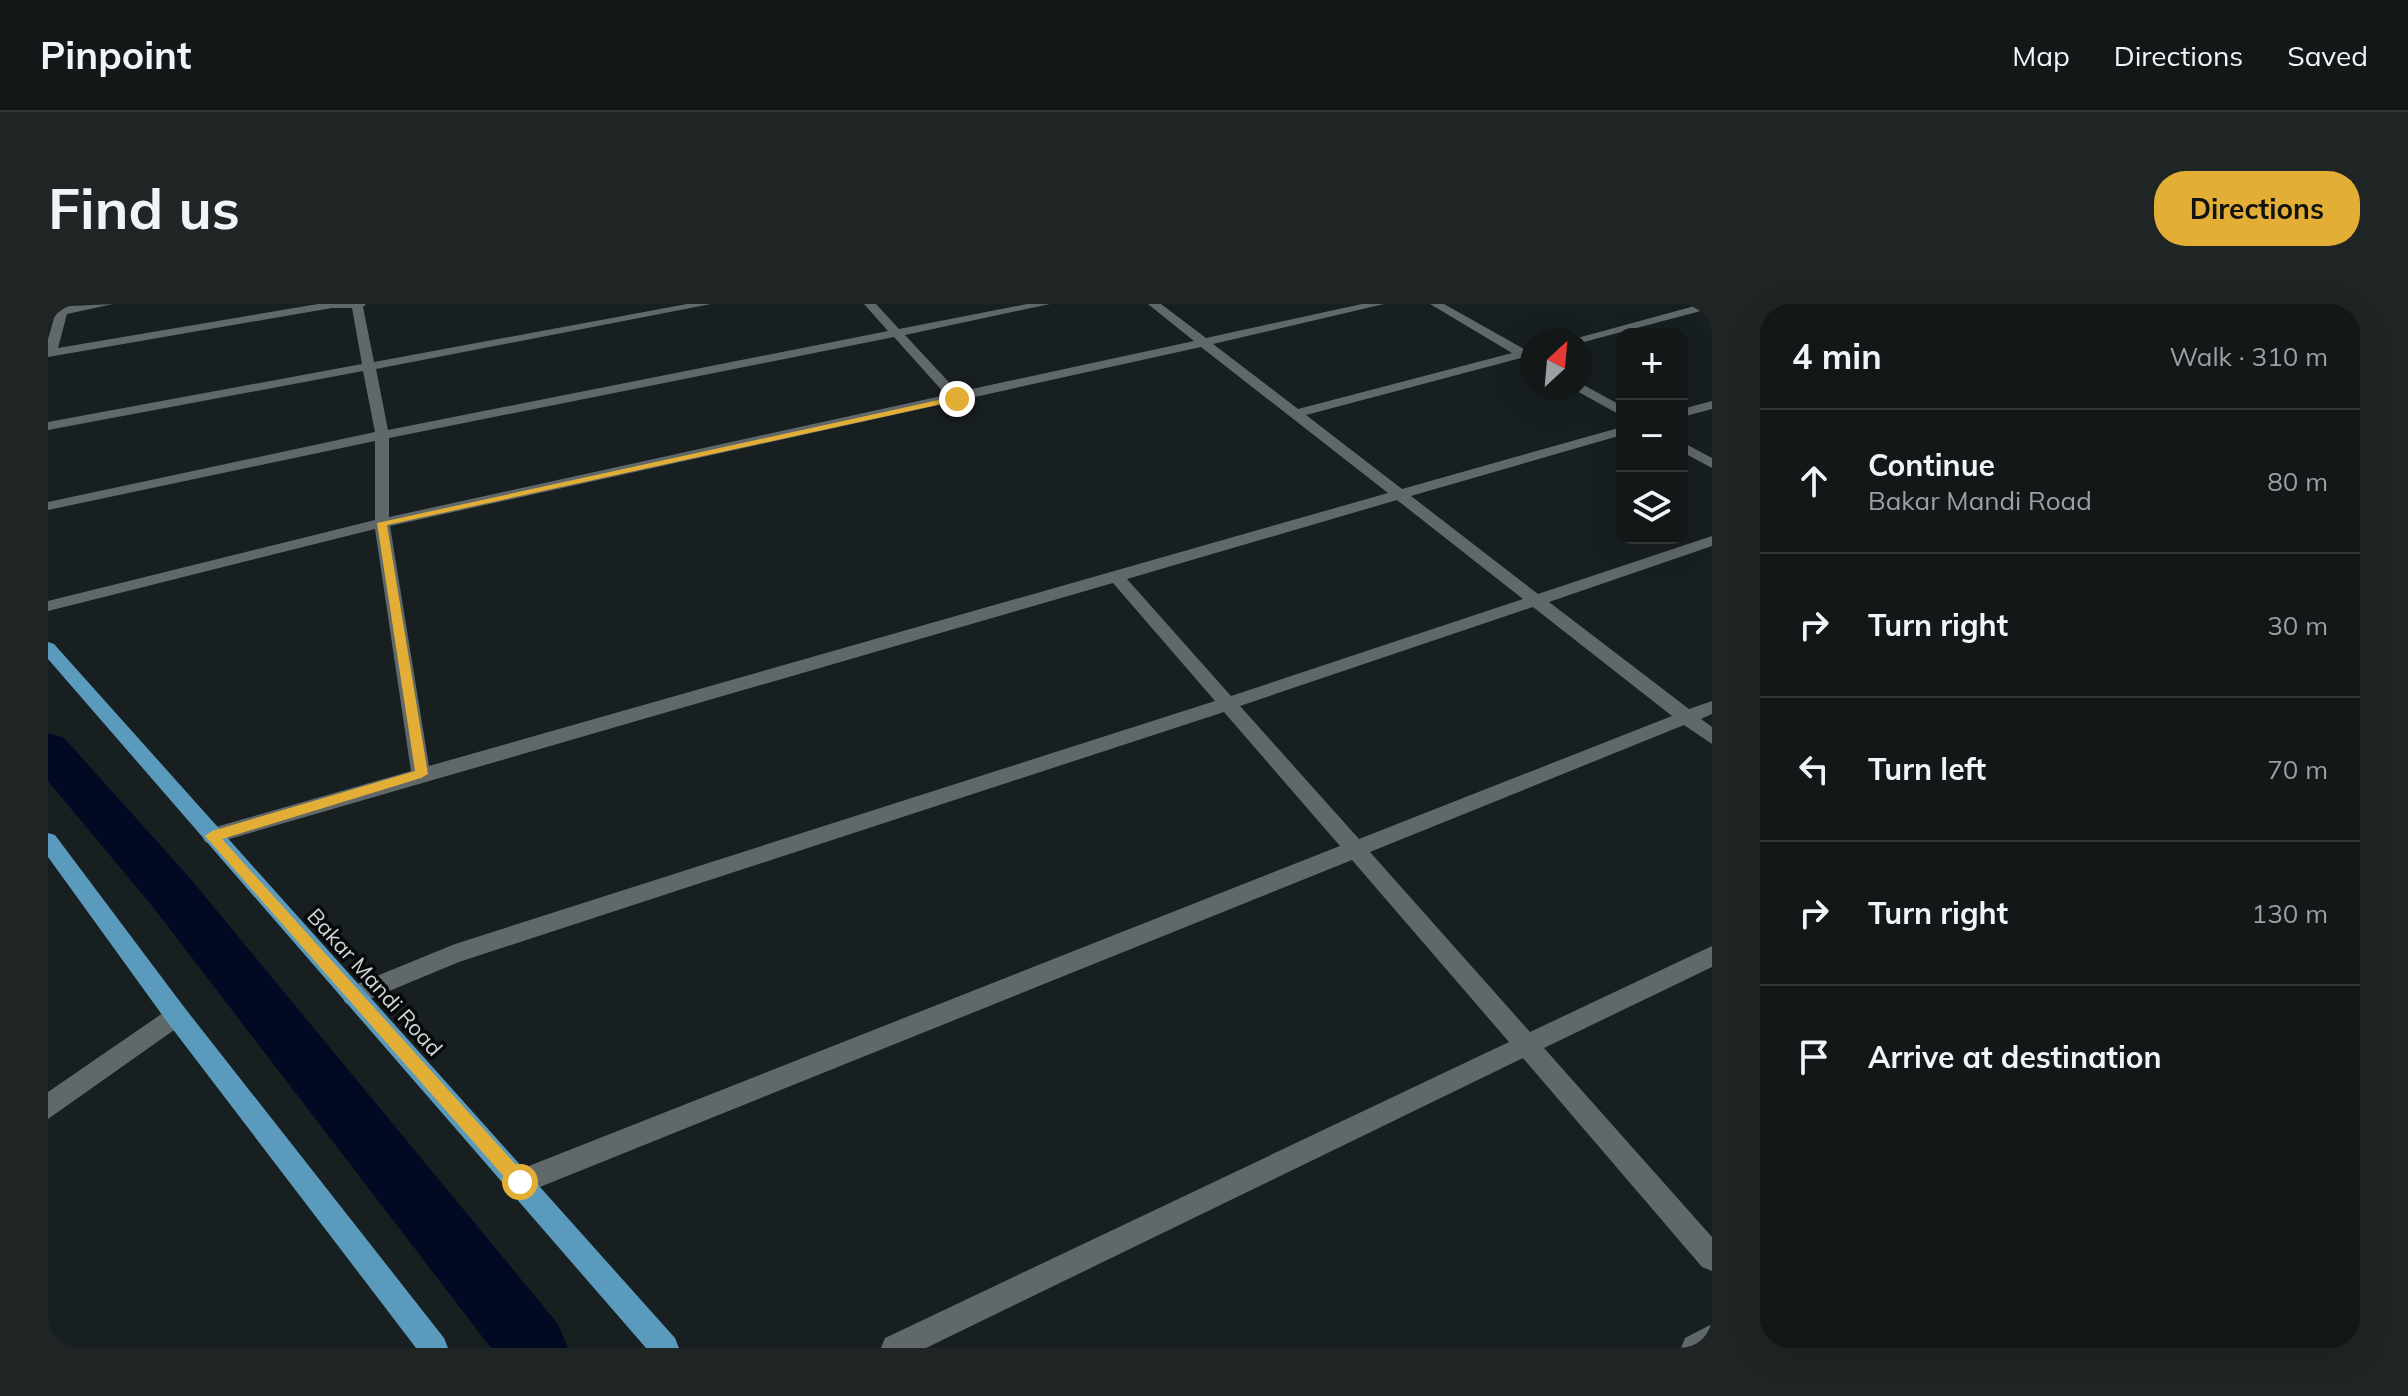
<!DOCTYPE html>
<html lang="en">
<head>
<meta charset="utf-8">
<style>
	body { margin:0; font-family:Mulish,sans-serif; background:#1f2425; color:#f1f3f6 }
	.controls { position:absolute; right:24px; top:24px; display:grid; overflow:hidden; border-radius:16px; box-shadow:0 8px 32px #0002 }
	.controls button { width:72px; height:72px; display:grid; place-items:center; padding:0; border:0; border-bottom:2px solid #313637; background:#121718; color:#f1f3f6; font:40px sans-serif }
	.compass { position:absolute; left:1472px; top:24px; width:72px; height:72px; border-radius:50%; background:#121718; box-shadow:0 8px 32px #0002; rotate:26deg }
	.stop { position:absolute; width:24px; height:24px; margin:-18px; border:6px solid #e3ae35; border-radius:50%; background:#fff }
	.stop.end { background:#e3ae35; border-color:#fff; box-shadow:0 2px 8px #0008 }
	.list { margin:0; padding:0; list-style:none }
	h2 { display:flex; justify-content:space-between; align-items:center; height:104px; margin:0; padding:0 32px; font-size:34px }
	h2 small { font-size:26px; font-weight:400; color:#9c9fa2 }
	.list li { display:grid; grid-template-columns:52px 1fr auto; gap:24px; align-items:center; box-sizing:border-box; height:144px; padding:0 32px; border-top:2px solid #313637 }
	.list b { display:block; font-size:30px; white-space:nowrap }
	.list p { margin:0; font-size:26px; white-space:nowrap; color:#9c9fa2 }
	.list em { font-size:26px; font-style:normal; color:#9c9fa2 }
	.icon { flex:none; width:44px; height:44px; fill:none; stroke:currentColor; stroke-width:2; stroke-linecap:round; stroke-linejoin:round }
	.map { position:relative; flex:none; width:1664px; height:1044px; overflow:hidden; border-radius:32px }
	header { display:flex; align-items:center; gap:48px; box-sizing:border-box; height:112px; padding:0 40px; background:#121718; border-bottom:2px solid #313637 }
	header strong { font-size:38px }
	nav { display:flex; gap:44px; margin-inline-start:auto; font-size:28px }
	.intro { display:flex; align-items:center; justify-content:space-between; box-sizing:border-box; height:192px; padding:0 48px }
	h1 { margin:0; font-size:56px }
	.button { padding:20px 36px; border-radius:32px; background:#e3ae35; color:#111; font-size:28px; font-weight:700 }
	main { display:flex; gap:48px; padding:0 48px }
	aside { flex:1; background:#121718; border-radius:32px; box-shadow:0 8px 32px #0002 }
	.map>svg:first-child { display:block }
</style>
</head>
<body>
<header>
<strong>Pinpoint</strong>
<nav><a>Map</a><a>Directions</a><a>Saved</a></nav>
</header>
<div class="intro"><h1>Find us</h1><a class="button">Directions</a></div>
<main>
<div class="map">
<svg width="1664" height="1044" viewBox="0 0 1664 1044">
	<rect width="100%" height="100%" fill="#181f20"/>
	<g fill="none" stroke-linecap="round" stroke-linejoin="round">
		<!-- canal -->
		<path fill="#010923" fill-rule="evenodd" d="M0,429L16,434L141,573L510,1020L520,1044H443L105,603L0,477Z"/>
		<!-- minor -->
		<path fill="#61686a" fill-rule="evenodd" d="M10,0H22L21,2L65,0L19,10L10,44L270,0H318L315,3L326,58L639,0H663L328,65L340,126L840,27L816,0H828L851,25L979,0H1002L857,31L910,88L1146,37L1100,0H1113L1158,34L1314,0H1336L1165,40L1250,105L1464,49L1382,0H1396L1476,45L1484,43V56L1473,54L1258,111L1354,185L1574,123V131L1363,192L1490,290L1664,232V242L1501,298L1641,405L1664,397V410L1653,415L1664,423V440L1636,421L1322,548L1482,728L1664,642V663L1496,744L1664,933V967L1654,963L1475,754L878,1044H833L837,1034L1461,738L1304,556L472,891L463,887L459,878L463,869L1292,542L1176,408L411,658L305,702L297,699L294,692L297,685L407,640L1167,397L1065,279L164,540L157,538L154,532L157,526L363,467L327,225L0,307V297L327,216V137L0,206V198L327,128L315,67L0,126V118L314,60L304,4H284L0,53V35ZM846,33L898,91L341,213V134ZM1153,43L1340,189L381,462L342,222ZM1349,196L1475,295L1183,392L1079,275ZM1485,303L1624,412L1311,535L1192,402Z
			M1654,0H1664V4L1532,39V36H1522Z
			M1532,79L1574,102V112L1527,86L1532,84Z
			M1664,97V105L1634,113V105Z
			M1634,138L1664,154V164L1634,148Z
			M128,700L136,703L140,711L136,719L0,815V788Z
			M1664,1020V1044H1633L1637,1034Z"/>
		<!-- major -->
		<path fill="#5a9abc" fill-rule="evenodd" d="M0,338L6,340L627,1034L631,1044H598L0,355Z
			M0,529L7,531L136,703L396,1034L400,1044H368L120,719L0,553Z"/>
	</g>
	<!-- route -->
	<path fill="#e3ae35" d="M909,92L912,96L339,221L380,470L373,474L174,535L478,872L480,878L478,884L472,887L466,884L157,532L164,527L367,467L329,219Z"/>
	<g text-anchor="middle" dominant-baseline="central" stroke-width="7" stroke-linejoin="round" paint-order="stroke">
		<!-- street labels -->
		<g font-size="22" fill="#d0d4d5" stroke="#060809">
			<text transform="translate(327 678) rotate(48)">Bakar Mandi Road</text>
		</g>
	</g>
</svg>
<div class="controls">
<button>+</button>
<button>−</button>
<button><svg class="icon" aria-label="layers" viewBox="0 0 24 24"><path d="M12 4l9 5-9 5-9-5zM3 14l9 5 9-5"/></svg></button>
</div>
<svg class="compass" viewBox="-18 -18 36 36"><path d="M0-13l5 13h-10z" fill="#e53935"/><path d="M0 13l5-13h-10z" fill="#9c9fa2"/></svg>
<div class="stop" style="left:472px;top:878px"></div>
<div class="stop end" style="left:909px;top:95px"></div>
</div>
<aside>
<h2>4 min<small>Walk · 310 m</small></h2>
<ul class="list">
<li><svg class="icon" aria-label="ahead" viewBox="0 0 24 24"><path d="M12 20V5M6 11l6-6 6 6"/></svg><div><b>Continue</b><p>Bakar Mandi Road</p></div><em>80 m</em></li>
<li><svg class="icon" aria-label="right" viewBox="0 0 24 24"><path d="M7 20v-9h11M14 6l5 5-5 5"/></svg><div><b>Turn right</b></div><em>30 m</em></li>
<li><svg class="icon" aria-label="left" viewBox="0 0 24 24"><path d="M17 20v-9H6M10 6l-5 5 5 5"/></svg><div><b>Turn left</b></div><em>70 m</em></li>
<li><svg class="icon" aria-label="right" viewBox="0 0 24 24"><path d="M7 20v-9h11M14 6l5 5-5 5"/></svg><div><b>Turn right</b></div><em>130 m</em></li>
<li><svg class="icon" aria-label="arrive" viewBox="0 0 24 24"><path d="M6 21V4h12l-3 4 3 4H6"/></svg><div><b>Arrive at destination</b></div></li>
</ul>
</aside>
</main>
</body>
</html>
